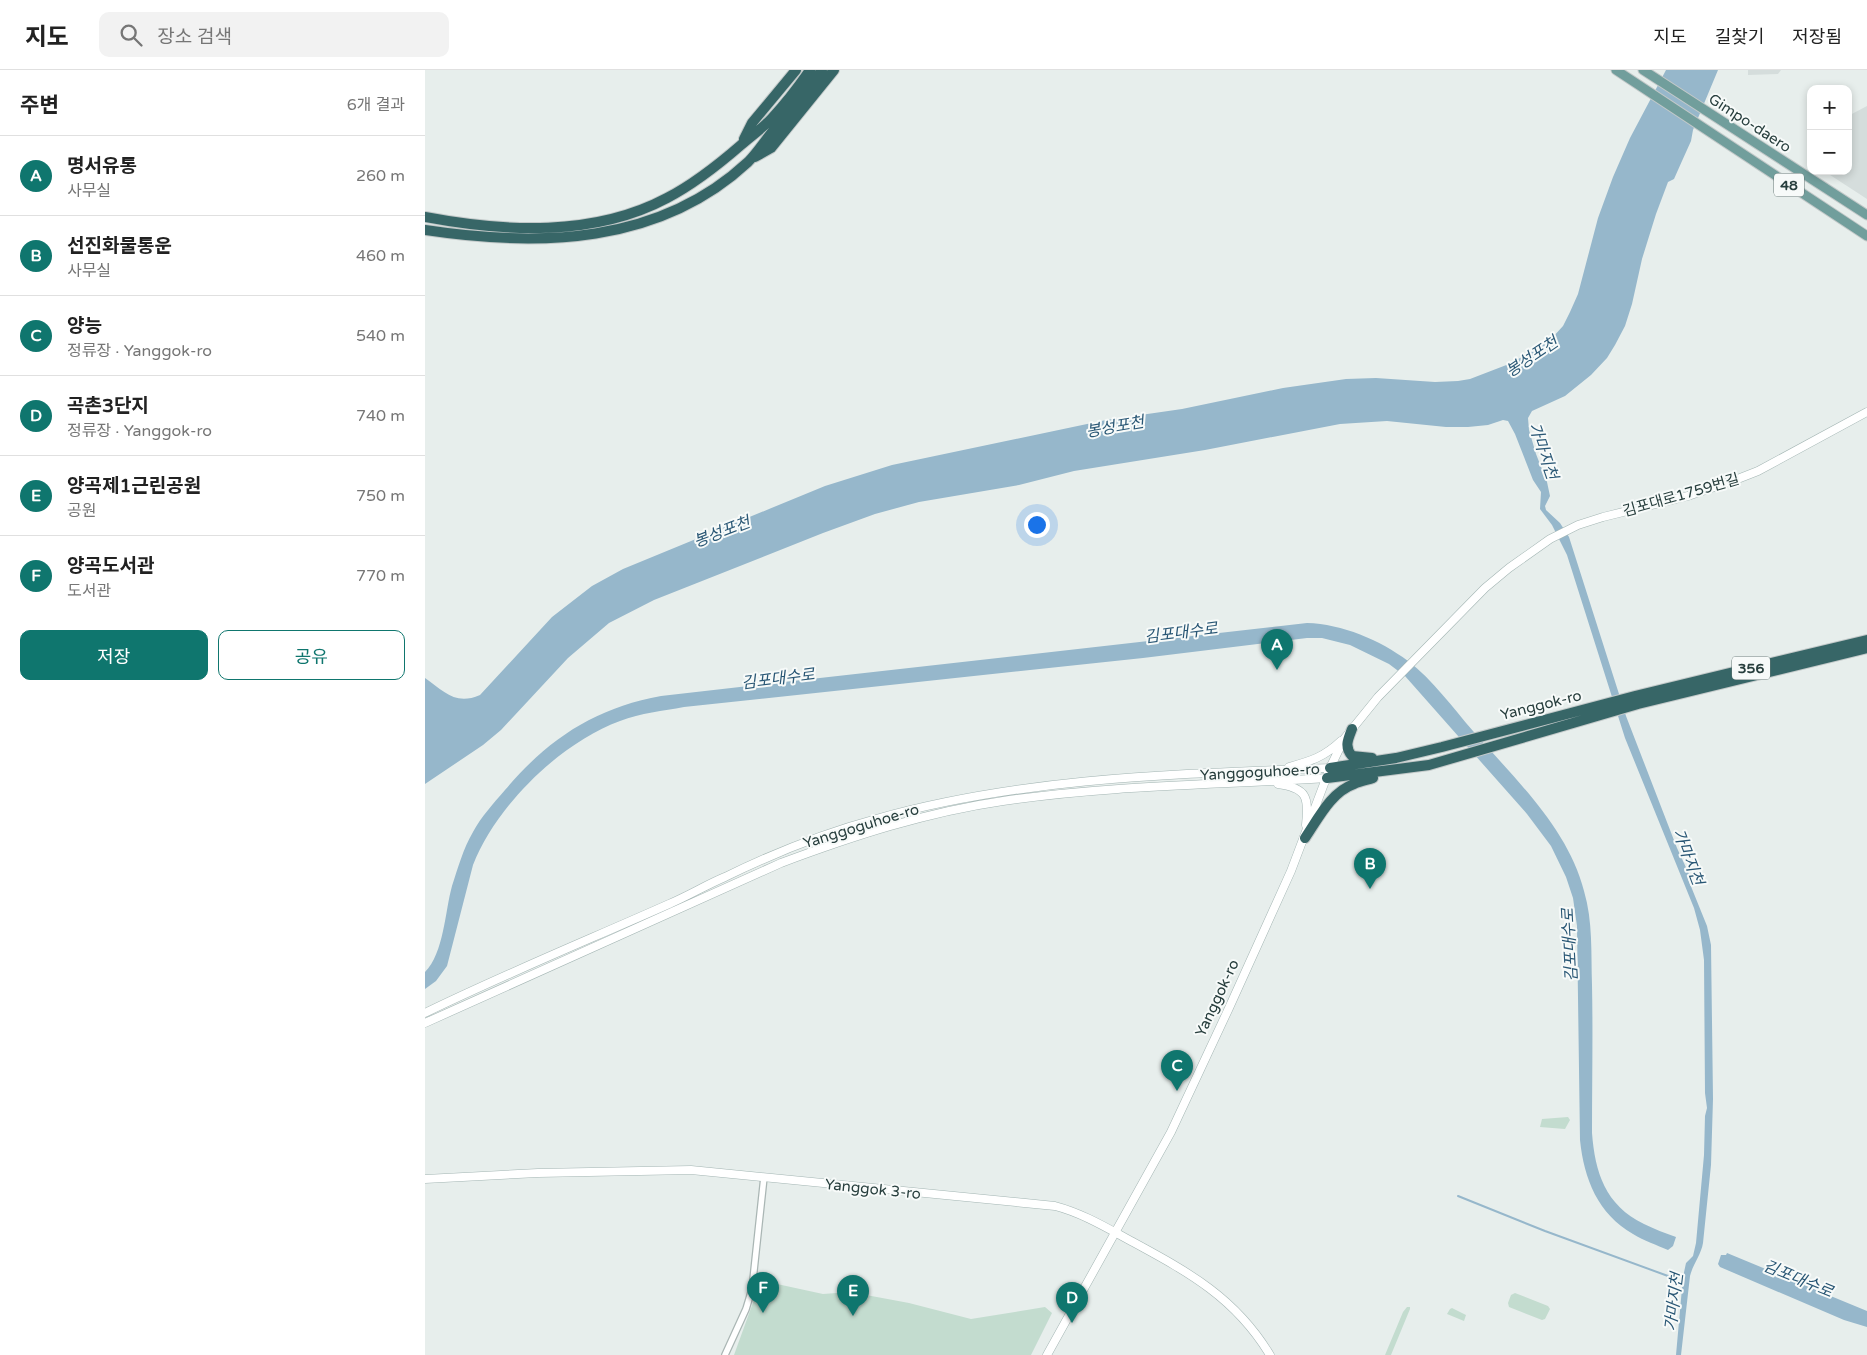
<!DOCTYPE html>
<html lang="ko">
<head>
<meta charset="utf-8">
<style>
	body { margin:0; font-family:"Varela Round","Noto Sans KR",sans-serif; background:#f2f2f2; color:#222 }
	.controls { position:absolute; right:15px; top:15px; display:grid; overflow:hidden; border-radius:10px; box-shadow:0 2px 8px #0003 }
	.controls button { width:45px; height:45px; display:grid; place-items:center; padding:0; border:0; border-bottom:1px solid #e0e0e0; background:#fff; color:#222; font:25px sans-serif }
	.you { position:absolute; left:611px; top:454px; width:18px; height:18px; margin:-12px; border:4px solid #fff; border-radius:50%; background:#1a73e8; box-shadow:0 0 0 8px #1a73e833 }
	.badge { display:grid; place-items:center; width:32px; height:32px; border-radius:50%; background:#0f766e; color:#fff; font-size:16px; font-weight:700 }
	.pin { position:absolute; translate:-50% -41px; filter:drop-shadow(0 1px 2px #0008) }
	.pin::after { content:''; position:absolute; top:26px; width:18px; height:15px; background:inherit; clip-path:polygon(0 0,100% 0,50% 100%) }
	.list { margin:0; padding:0; list-style:none }
	h2 { display:flex; justify-content:space-between; align-items:center; height:65px; margin:0; padding:0 20px; font-size:21px }
	h2 small { font-size:16px; font-weight:400; color:#767676 }
	.list li { display:grid; grid-template-columns:32px 1fr auto; gap:15px; align-items:center; box-sizing:border-box; height:80px; padding:0 20px; border-top:1px solid #e0e0e0 }
	.list b { display:block; font-size:19px; white-space:nowrap }
	.list p { margin:0; font-size:16px; white-space:nowrap; color:#767676 }
	.list em { font-size:16px; font-style:normal; color:#767676 }
	.actions { display:flex; gap:10px; padding:15px 20px }
	.actions a { flex:1; padding:11px 0; border:1px solid #0f766e; border-radius:10px; text-align:center; font-size:18px; color:#0f766e }
	.actions .main { background:#0f766e; color:#fff }
	.icon { flex:none; width:28px; height:28px; fill:none; stroke:currentColor; stroke-width:2; stroke-linecap:round; stroke-linejoin:round }
	.map { position:relative; flex:none; width:1442px; height:1285px; overflow:hidden }
	header { display:flex; align-items:center; gap:30px; box-sizing:border-box; height:70px; padding:0 25px; background:#fff; border-bottom:1px solid #e0e0e0 }
	header strong { font-size:24px }
	nav { display:flex; gap:28px; margin-inline-start:auto; font-size:18px }
	.search { width:350px; height:45px; background:#f2f2f2; display:flex; align-items:center; gap:12px; box-sizing:border-box; padding:0 18px; border-radius:10px; color:#767676; font-size:19px }
	main { display:flex }
	aside { flex:1; background:#fff }
	.map>svg:first-child { display:block }
</style>
</head>
<body>
<header>
<strong>지도</strong>
<div class="search"><svg class="icon" aria-label="search" viewBox="0 0 24 24"><circle cx="10" cy="10" r="6"/><path d="M15 15l6 6"/></svg>장소 검색</div>
<nav><a>지도</a><a>길찾기</a><a>저장됨</a></nav>
</header>
<main>
<aside>
<h2>주변<small>6개 결과</small></h2>
<ul class="list">
<li><span class="badge">A</span><div><b>명서유통</b><p>사무실</p></div><em>260 m</em></li>
<li><span class="badge">B</span><div><b>선진화물통운</b><p>사무실</p></div><em>460 m</em></li>
<li><span class="badge">C</span><div><b>양능</b><p>정류장 · Yanggok-ro</p></div><em>540 m</em></li>
<li><span class="badge">D</span><div><b>곡촌3단지</b><p>정류장 · Yanggok-ro</p></div><em>740 m</em></li>
<li><span class="badge">E</span><div><b>양곡제1근린공원</b><p>공원</p></div><em>750 m</em></li>
<li><span class="badge">F</span><div><b>양곡도서관</b><p>도서관</p></div><em>770 m</em></li>
</ul>
<div class="actions"><a class="main">저장</a><a>공유</a></div>
</aside>
<div class="map">
<svg width="1442" height="1285" viewBox="0 0 1442 1285">
	<rect width="100%" height="100%" fill="#e7eeec"/>
	<!-- built -->
	<path fill="#d5dddc" d="M1323,0H1356L1353,4L1323,5Z
		M1442,36V129L1399,101H1423V46Z"/>
	<!-- green -->
	<path fill="#c3dccf" d="M1143,1047L1145,1050L1140,1059L1115,1057L1117,1049Z
		M333,1210L398,1224L425,1222L484,1233L546,1249L620,1237L627,1243L606,1285H309L330,1227Z
		M1090,1223L1123,1236L1125,1239L1120,1249L1117,1250L1084,1237L1083,1233L1086,1225Z
		M982,1237H985V1239L966,1285H960L978,1242Z
		M1027,1238L1041,1245L1039,1251L1022,1244L1025,1239Z"/>
	<!-- water -->
	<path fill="#96b7cb" d="M1241,0H1293L1268,60L1266,71L1257,91L1249,109L1243,112L1231,144L1217,189L1207,234L1200,256L1190,275L1182,288L1166,305L1140,326L1107,341L1103,348L1104,360L1111,384L1122,412L1125,426L1120,436L1121,440L1135,453L1144,467L1201,646L1252,778L1264,804L1263,809L1282,856L1286,875L1288,1029L1286,1095L1278,1173C1276,1185 1268,1194 1265,1206L1256,1285H1251L1258,1207L1261,1193L1268,1186L1271,1173L1279,1085L1280,1046L1282,1038L1280,1023L1279,890L1275,860L1269,838L1200,668L1142,485L1127,455L1115,439L1116,422L1108,410L1090,364L1083,351L1078,350L1063,355L1043,357H1021L962,351L915,354L780,380L649,401L594,415L494,432L450,444L398,463L229,530L184,553L143,588L76,660L58,675L0,714V608C19,621 30,636 55,625L127,547L167,516L198,499L400,416L467,395L681,350L757,339L858,318L921,309L951,308L1010,312L1033,311L1045,309L1084,294L1108,281L1127,268L1138,256L1145,242L1153,224L1173,148L1188,107L1205,68Z
		M882,553C917,554 955,570 983,591C1008,610 1027,637 1048,661C1089,708 1143,758 1159,821C1168,851 1166,884 1167,915C1168,964 1167,1014 1167,1063C1170,1102 1180,1135 1219,1154C1229,1159 1240,1163 1251,1167L1248,1176L1243,1180C1232,1175 1219,1171 1208,1164C1173,1144 1159,1109 1155,1070L1152,856L1148,828L1141,807L1126,776L1102,744L980,606L964,594L925,575L897,568H882L718,588L259,637C238,641 216,643 195,651C135,673 71,736 48,795L22,896L11,911L0,919V902C19,883 20,841 27,816C33,798 38,779 48,762C56,747 68,734 80,720C123,669 170,638 236,626Z
		M1302,1183L1442,1241V1257L1419,1250L1295,1197L1293,1194L1296,1185H1301Z"/>
	<g fill="none" stroke-linecap="round" stroke-linejoin="round">
		<!-- stream -->
		<path stroke="#96b7cb" stroke-width="2" d="M1033,1126L1120,1161L1243,1206"/>
		<defs>
			<path id="street" d="M300,1285L321,1239L327,1219L339,1107"/>
			<path id="secondary" d="M864,697C886,691 899,687 916,671
				M853,714C882,718 884,727 881,755
				M0,943C80,904 163,870 244,834C263,826 281,815 300,807C349,783 399,763 451,749C599,707 753,704 905,698
				M0,953L356,793C428,766 502,742 578,731C685,715 794,715 902,708
				M0,1109L113,1103L266,1100L630,1136C657,1143 682,1158 706,1171C763,1202 810,1227 845,1285
				M622,1285L746,1062L804,938L866,801L905,698L919,669L953,627L1060,518L1084,498L1125,469L1153,455L1178,447L1263,426L1310,410L1333,401L1442,342"/>
			<path id="primary" d="M1191,0L1442,166
				M1218,0L1442,145"/>
			<path id="highway" d="M319,69L327,53L371,0
				M330,87L346,78L409,0
				M0,147C79,162 169,167 242,128C269,114 293,95 316,75C326,66 338,58 347,48C361,33 374,16 385,0
				M0,160C113,177 234,175 323,92C332,83 339,72 347,62C363,42 380,21 397,0
				M927,659C923,669 919,677 927,686L947,688
				M905,698L971,688L1017,677L1210,626L1442,570
				M902,708L1004,695L1213,634L1442,578
				M880,768C893,749 906,722 929,714C935,711 942,710 948,708"/>
		</defs>
		<!-- street casing -->
		<use href="#street" stroke="#aab6b4" stroke-width="8"/>
		<!-- secondary casing -->
		<use href="#secondary" stroke="#a3b5b3" stroke-width="9"/>
		<!-- primary casing -->
		<use href="#primary" stroke="#c3c9c9" stroke-width="11"/>
		<!-- highway casing -->
		<use href="#highway" stroke="#c3c9c9" stroke-width="12"/>
		<!-- street -->
		<use href="#street" stroke="#fff" stroke-width="5.5"/>
		<!-- secondary -->
		<use href="#secondary" stroke="#fff" stroke-width="8"/>
		<!-- primary -->
		<use href="#primary" stroke="#719e9c" stroke-width="9"/>
		<!-- highway -->
		<use href="#highway" stroke="#376667" stroke-width="10"/>
	</g>
	<g text-anchor="middle" dominant-baseline="central" stroke-width="4" stroke-linejoin="round" paint-order="stroke">
		<!-- shield labels -->
		<g fill="#f7faf9" stroke="#657675" stroke-width="1">
			<rect x="1349" y="103.5" width="30" height="23" rx="4"/>
			<rect x="1307" y="586.5" width="38" height="23" rx="4"/>
		</g>
		<g font-size="14" font-weight="bold" fill="#273e3d">
			<text x="1364" y="115">48</text>
			<text x="1326" y="598">356</text>
		</g>
		<!-- street labels -->
		<g font-size="15" fill="#273e3d" stroke="#f7faf9">
			<text transform="translate(1325 53) rotate(33)">Gimpo-daero</text>
			<text transform="translate(1256 425) rotate(-16)">김포대로1759번길</text>
			<text transform="translate(1116 635) rotate(-14)">Yanggok-ro</text>
			<text transform="translate(835 702) rotate(-3)">Yanggoguhoe-ro</text>
			<text transform="translate(436 756) rotate(-17)">Yanggoguhoe-ro</text>
			<text transform="translate(792 928) rotate(-65)">Yanggok-ro</text>
			<text transform="translate(448 1119) rotate(6)">Yanggok 3-ro</text>
		</g>
		<!-- water labels -->
		<g font-size="16" font-style="italic" fill="#285674" stroke="#f7faf9">
			<text transform="translate(1107 287) rotate(-34)">봉성포천</text>
			<text transform="translate(690 357) rotate(-10)">봉성포천</text>
			<text transform="translate(1118 381) rotate(71)">가마지천</text>
			<text transform="translate(297 462) rotate(-21)">봉성포천</text>
			<text transform="translate(756 563) rotate(-7)">김포대수로</text>
			<text transform="translate(353 609) rotate(-7)">김포대수로</text>
			<text transform="translate(1263 787) rotate(69)">가마지천</text>
			<text transform="translate(1145 875) rotate(-93)">김포대수로</text>
			<text transform="translate(1373 1209) rotate(22)">김포대수로</text>
			<text transform="translate(1249 1232) rotate(-83)">가마지천</text>
		</g>
	</g>
</svg>
<div class="controls">
<button>+</button>
<button>−</button>
</div>
<div class="you"></div>
<div class="pin badge" style="left:852px;top:600px">A</div>
<div class="pin badge" style="left:945px;top:819px">B</div>
<div class="pin badge" style="left:752px;top:1021px">C</div>
<div class="pin badge" style="left:647px;top:1253px">D</div>
<div class="pin badge" style="left:428px;top:1246px">E</div>
<div class="pin badge" style="left:338px;top:1243px">F</div>
</div>
</main>
</body>
</html>
